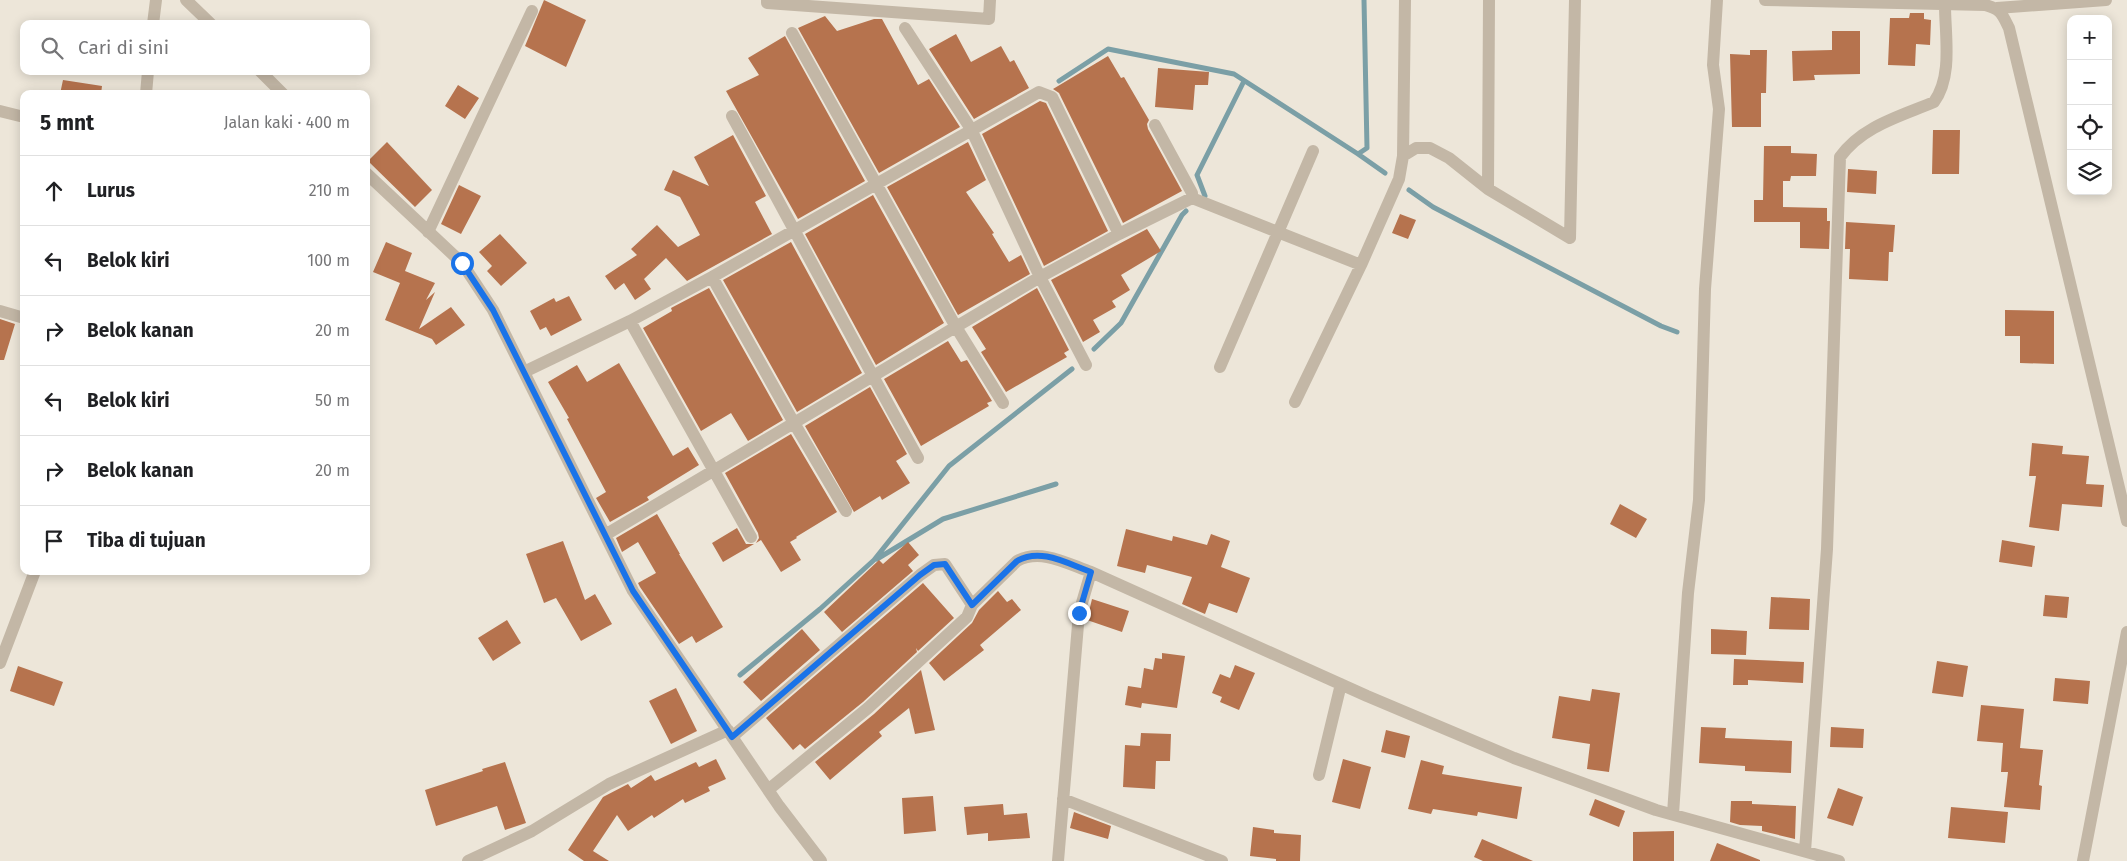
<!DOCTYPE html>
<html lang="id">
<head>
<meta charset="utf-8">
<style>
	body { margin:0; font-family:"Fira Sans",sans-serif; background:#f6f6f6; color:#202124 }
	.controls { position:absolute; right:15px; top:15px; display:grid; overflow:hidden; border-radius:10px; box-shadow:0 2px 12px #0003 }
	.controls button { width:45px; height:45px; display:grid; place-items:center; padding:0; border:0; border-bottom:1px solid #e0e0e0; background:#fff; color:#202124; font:25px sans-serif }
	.stop { position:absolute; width:15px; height:15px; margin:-11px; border:4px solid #1a73e8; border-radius:50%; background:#fff }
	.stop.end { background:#1a73e8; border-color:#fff; box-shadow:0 1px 5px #0008 }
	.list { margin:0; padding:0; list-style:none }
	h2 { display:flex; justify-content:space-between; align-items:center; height:65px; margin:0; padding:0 20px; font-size:21px }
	h2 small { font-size:16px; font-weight:400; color:#757577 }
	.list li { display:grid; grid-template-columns:32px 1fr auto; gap:15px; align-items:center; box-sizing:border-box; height:70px; padding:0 20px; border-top:1px solid #e0e0e0 }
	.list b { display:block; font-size:19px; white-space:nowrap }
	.list em { font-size:16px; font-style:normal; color:#757577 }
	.icon { flex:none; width:28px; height:28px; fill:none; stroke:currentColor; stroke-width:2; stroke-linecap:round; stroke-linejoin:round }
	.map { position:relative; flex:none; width:2127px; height:861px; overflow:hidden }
	.search { position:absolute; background:#fff; box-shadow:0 2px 12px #0003; left:20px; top:20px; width:350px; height:55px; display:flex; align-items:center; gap:12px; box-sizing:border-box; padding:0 18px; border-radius:10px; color:#757577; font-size:19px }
	.panel { position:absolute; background:#fff; box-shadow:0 2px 12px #0003; left:20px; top:90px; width:350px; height:485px; border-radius:10px }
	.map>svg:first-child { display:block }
</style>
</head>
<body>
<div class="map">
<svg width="2127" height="861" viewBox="0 0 2127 861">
	<rect width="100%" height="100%" fill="#ede6d9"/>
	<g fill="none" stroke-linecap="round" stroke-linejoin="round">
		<!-- stream -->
		<path stroke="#7b9fa6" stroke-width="5" d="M1364,0L1367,148L1358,154L1385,173
			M1059,81L1108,49L1234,74L1358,154
			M1409,190L1433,207L1661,326L1677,332
			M1205,196L1197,175L1244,81
			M1094,349L1121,323L1182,215L1186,211
			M877,559L943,519L1056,484
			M740,675L820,609L874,560L949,466L1072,369"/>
	</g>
	<!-- building -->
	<path fill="#b6734e" d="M544,0L586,20L566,67L525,46Z
		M1910,13H1924V19L1931,20L1930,45L1916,44L1915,66L1888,65L1890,18H1909Z
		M825,16L837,31L874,19H882L918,85L929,79L960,127L879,173L798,28Z
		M1832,31H1860V74L1814,75L1815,80L1793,81L1792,51L1832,50Z
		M956,34L971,62L1001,46L1010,62L1014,60L1029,88L974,119L929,49Z
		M785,36L865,181L798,219L726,91L759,75L748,58Z
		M1750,50H1767L1766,93H1761V127H1732L1730,54L1750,55Z
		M1108,56L1121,78L1124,77L1149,120L1147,124L1148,129L1182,191L1123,223L1059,93L1053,89Z
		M1158,68L1209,72L1208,85H1195L1193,110L1155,107Z
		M63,80L102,86L101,94H60Z
		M458,85L479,98L465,119L445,106Z
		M1040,101L1046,103L1108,231L1044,266L982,134Z
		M1933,130H1960L1959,174H1932Z
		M733,135L766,196L755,202L772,234L687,281L666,258L644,279L651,289L635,300L624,283L615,290L605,276L637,255L631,249L657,225L678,247L700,235L680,197L664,190L673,170L709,186L694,157Z
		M387,142L432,190L415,207L368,161Z
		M968,142L986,180L966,192L994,233L992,234L1009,262L1021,255L1030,274L958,315L887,187Z
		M1764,146H1791V153L1817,154L1816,176H1791L1790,181H1783V207L1827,208V221H1830L1829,249L1800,248V222H1754V200H1763Z
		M1848,169L1877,171L1876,194L1847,192Z
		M459,185L481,196L461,234L441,224Z
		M873,195L944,323L876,365L805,234Z
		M1400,214L1416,220L1408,239L1392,233Z
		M1846,222L1895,225L1893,252H1889L1888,281L1849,279L1850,249H1845Z
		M1147,229L1161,251L1121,275L1130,290L1112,301L1116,307L1093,320L1100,332L1083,342L1051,280Z
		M500,234L527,263L501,286L487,271L492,266L479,252Z
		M386,242L412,253L405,271L435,283L426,300L435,292L419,329L451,307L465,325L436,345L432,339L385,320L400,283L373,272Z
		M791,242L862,373L797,412L723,280Z
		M709,288L783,420L748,441L731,413L701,431L643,328L672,311L671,308Z
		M1037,288L1069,350L1064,353L1067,357L1006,392L981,352L986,349L972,327Z
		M569,296L582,320L551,336L546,327L540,330L530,311L554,298L556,302Z
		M2005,310L2054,311V364L2020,363V336H2005Z
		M0,319L15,324L4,360H0Z
		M948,341L961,362L967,360L992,401L987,403L989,406L921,446L884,379Z
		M619,363L673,456L688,447L699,465L647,497L649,500L610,522L596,498L606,492L567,419L569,418L548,382L577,365L587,382Z
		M870,387L907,454L896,461L910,483L882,500L880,496L854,512L805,426Z
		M791,434L837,512L796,537L797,538L790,542L801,560L781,572L761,540L756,543L759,538L758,533L725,473Z
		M2032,443L2063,446L2062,454L2089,456L2086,484L2104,485L2102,507L2062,504L2059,531L2029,527L2036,476H2029Z
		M1620,504L1647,519L1636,538L1610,524Z
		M657,514L680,554H679L723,627L696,643L692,636L679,644L640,587L638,583L656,573L638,542L622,552L616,538Z
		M737,528L746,544H754L723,562L712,543Z
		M1126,529L1172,541L1173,536L1207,545L1211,534L1230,541L1221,567L1250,578L1237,613L1209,603L1205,614L1182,604L1192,577L1147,565L1145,573L1117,566Z
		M2002,540L2035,546L2032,567L1999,562Z
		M563,541L585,600L595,594L612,624L581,641L556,598L544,603L526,554Z
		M908,542L919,555L908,565L913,571L842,632L824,612L879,560L883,564Z
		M923,583L954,618L918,651L916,648L917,652L863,702L805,749L800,744L793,750L766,718Z
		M998,591L1007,602L1012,599L1021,610L980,645L984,650L944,681L929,663L972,623L979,610Z
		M2045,595L2069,597L2067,618L2043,616Z
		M1771,597L1810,599L1809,630L1769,629Z
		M1092,599L1129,611L1122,632L1087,620Z
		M507,620L521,643L493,661L478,638Z
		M802,629L820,650L761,701L743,682Z
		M1711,629L1747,631L1746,655L1711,654Z
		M1162,653L1185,656L1177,708L1142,703L1141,708L1125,705L1128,686L1141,688L1144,668L1153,670L1155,658L1162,659Z
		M1734,659L1804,662L1803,683L1748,680V685H1733Z
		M1937,661L1968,666L1963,697L1932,693Z
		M1235,665L1255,673L1239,710L1220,702L1222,697L1212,693L1220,674L1230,678Z
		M18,666L63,682L54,706L10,691Z
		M921,670L935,730L915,734L909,708L879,732L882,736L830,780L815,762L874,714Z
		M2055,678L2090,681L2088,704L2053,701Z
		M676,688L697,731L671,744L649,701Z
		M1592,689L1620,693L1609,772L1587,769L1590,744L1552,738L1559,696L1590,701Z
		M1981,705L2024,709L2020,748L2043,750L2039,785L2042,786L2040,810L2004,807L2008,772H2001L2003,743L1977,741Z
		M1701,727L1726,728L1725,738L1792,741L1791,773L1745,771V766L1699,763Z
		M1831,727L1864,729L1863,748L1830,747Z
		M1386,730L1410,736L1405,758L1381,752Z
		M1141,733L1171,734L1170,761H1156L1155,789L1123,787L1125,745L1140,746Z
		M716,759L726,779L708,787L710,791L685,803L683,799L654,818L652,815L628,831L617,815L593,851L609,861H584L568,850L603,797L628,784L631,788L651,775L655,781L696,762L699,767Z
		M1343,759L1371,767L1360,809L1332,802Z
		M1421,760L1444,766L1442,774L1522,787L1517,819L1478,812L1477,816L1433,809L1431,814L1408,809Z
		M505,762L526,823L505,830L497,806L436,826L425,790L483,771L482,769Z
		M1838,788L1863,797L1853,826L1827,818Z
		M933,796L936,831L904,834L902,798Z
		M1595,799L1625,811L1619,827L1589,815Z
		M1731,801H1752V804L1796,806L1795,839L1762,831V826L1740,825L1730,822Z
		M1003,804L1004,815L1027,813L1030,838L988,841V833L967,835L964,807Z
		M1951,807L2008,812L2005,843L1948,838Z
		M1074,812L1111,826L1108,839L1070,828Z
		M1253,827L1274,830V833L1301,835L1300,861H1276V859L1250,856Z
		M1674,831V861H1633V832Z
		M1482,839L1533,861H1483L1474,857Z
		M1717,843L1760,860V861H1710Z"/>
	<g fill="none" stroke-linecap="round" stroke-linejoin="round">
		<!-- minor -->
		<path stroke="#c3b7a6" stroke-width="12" d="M186,0L211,24
			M767,0V3L989,19L990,0
			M1765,0L1985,5C2001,9 2002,14 2009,28L2127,521
			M1997,8L2106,0
			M153,24L156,0
			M905,28L971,129L1040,277L1086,365
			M792,33L956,327L1003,403
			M260,71L283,94
			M146,94L148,71
			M0,111L24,117
			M732,116C795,230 855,345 918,458
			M1403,156L1416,148H1430L1449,158L1488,189L1570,238L1575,0
			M366,173L462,263L493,310L633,591L779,806L821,861
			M1488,189L1489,0
			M1192,198L1361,265
			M428,232L532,11
			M712,277L794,423L846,511
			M0,311L24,318
			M630,321L751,537
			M1220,367L1313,151
			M524,372L630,321L712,277L1039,92L1052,97L1119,234
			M1295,402L1361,265L1399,179L1403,156L1405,0
			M605,535L1040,277L1119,234L1192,198V193L1155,125
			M972,605L1017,561C1041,548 1068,564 1091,572
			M0,663L35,571
			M732,737L920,575L934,565L945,564L972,605L967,617L868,708L768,790
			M1319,775L1341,684
			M1063,799L1222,861
			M1673,814L1688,593L1699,500L1705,289L1719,109L1713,65L1717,0
			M1805,851L1827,549L1840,157C1862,126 1901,116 1934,102C1953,76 1945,36 1945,5
			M468,861L532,831L609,784L728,730
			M1058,861L1079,613L1091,572L1367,696L1514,758L1656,810L1839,861
			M2083,861L2127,632"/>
	</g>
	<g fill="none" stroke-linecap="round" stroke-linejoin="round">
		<!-- route -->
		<path stroke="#1a73e8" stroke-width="6" d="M462,263L493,310L633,591L732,737L920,575L934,565L945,564L972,605L1017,561C1041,547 1068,564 1091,572L1079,613"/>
	</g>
</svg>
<div class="controls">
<button>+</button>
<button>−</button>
<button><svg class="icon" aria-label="locate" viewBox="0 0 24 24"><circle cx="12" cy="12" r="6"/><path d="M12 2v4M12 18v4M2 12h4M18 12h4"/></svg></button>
<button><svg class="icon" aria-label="layers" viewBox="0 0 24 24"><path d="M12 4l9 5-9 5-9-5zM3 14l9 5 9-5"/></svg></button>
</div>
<div class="stop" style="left:462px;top:263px"></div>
<div class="stop end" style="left:1079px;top:613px"></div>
<div class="search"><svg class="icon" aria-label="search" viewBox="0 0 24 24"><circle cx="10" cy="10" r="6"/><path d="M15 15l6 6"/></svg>Cari di sini</div>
<section class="panel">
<h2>5 mnt<small>Jalan kaki · 400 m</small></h2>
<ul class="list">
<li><svg class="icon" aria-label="ahead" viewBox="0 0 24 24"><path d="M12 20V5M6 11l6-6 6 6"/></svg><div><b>Lurus</b></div><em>210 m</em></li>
<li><svg class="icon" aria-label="left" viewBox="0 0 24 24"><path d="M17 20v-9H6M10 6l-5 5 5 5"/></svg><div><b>Belok kiri</b></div><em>100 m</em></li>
<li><svg class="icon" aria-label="right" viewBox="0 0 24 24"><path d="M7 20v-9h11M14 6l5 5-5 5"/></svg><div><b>Belok kanan</b></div><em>20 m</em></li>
<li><svg class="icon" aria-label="left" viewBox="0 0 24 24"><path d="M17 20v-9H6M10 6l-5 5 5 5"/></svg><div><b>Belok kiri</b></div><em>50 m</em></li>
<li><svg class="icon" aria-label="right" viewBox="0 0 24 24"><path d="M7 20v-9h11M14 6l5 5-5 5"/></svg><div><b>Belok kanan</b></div><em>20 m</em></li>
<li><svg class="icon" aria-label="arrive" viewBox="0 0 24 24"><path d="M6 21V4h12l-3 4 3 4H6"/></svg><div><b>Tiba di tujuan</b></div></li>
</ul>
</section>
</div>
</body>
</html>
